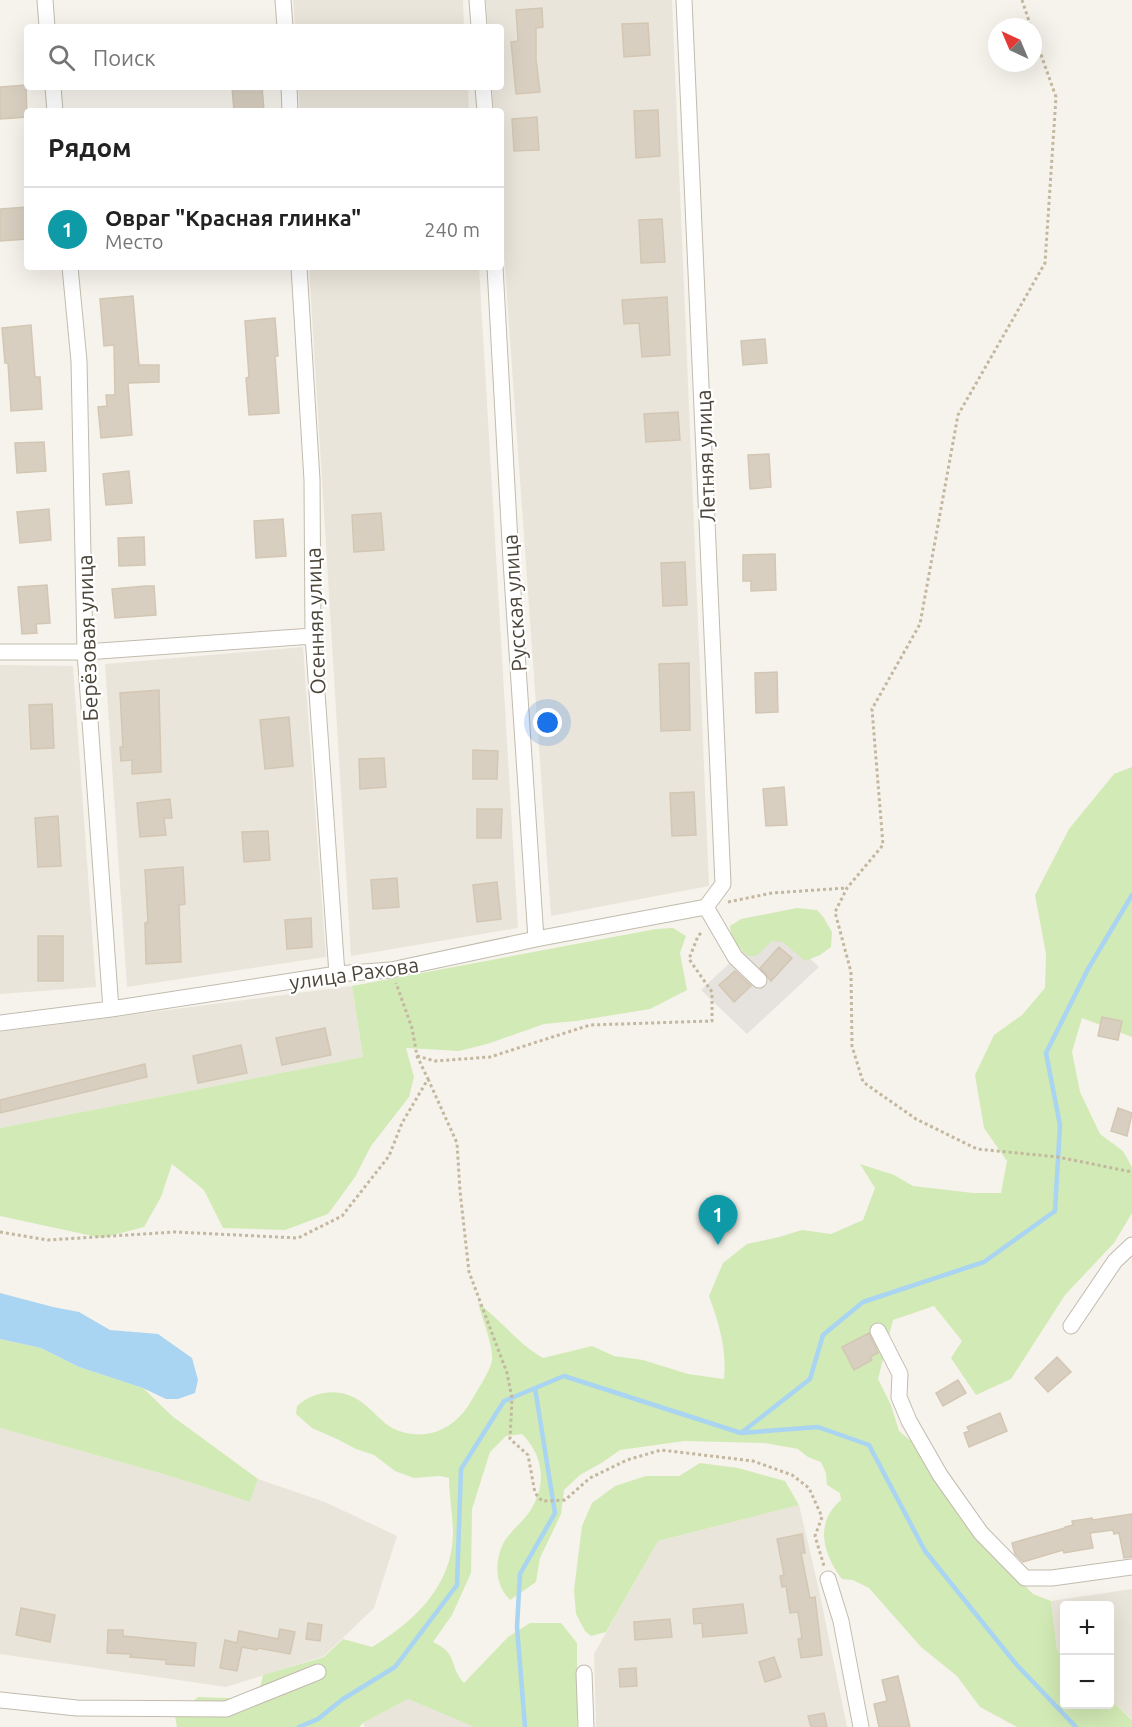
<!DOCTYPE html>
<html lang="ru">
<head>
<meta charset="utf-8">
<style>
	body { margin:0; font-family:Ubuntu,sans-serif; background:#f2f2f2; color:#222 }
	.controls { position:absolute; right:18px; bottom:18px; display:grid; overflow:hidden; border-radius:6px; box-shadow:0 6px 24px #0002 }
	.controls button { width:54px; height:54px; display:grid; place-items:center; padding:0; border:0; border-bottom:2px solid #e0e0e0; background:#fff; color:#222; font:30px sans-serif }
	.compass { position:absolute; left:988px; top:18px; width:54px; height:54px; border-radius:50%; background:#fff; box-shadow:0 6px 24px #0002; rotate:316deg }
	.you { position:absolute; left:548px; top:723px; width:21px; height:21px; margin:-15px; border:4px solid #fff; border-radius:50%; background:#1a73e8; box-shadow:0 0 0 9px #1a73e833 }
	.badge { display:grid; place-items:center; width:39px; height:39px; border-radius:50%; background:#fc3f1d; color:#fff; font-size:20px; font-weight:700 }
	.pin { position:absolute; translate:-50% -50px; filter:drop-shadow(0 2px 3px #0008) }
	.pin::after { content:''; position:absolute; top:32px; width:21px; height:18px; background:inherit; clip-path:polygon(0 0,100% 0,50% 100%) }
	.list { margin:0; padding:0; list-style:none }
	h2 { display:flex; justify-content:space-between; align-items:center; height:78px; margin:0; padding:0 24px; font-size:26px }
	h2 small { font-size:20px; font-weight:400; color:#767676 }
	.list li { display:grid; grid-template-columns:39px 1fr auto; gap:18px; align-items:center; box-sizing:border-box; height:84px; padding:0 24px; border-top:2px solid #e0e0e0 }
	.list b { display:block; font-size:22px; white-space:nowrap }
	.list p { margin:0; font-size:20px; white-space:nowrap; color:#767676 }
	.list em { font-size:20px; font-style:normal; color:#767676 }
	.icon { flex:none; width:33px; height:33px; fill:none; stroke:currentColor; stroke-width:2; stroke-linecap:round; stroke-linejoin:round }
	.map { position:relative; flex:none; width:1132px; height:1727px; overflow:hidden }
	.search { position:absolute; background:#fff; box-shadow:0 6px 24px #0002; left:24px; top:24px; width:480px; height:66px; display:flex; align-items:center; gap:15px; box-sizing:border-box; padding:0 21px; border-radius:6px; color:#767676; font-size:22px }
	.panel { position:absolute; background:#fff; box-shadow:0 6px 24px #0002; left:24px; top:108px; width:480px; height:162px; border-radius:6px }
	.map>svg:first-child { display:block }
</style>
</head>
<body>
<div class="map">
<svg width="1132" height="1727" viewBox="0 0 1132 1727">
	<rect width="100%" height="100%" fill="#f6f3ec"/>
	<!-- residential -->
	<path fill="#eae5da" d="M293,0H463L464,27H295Z
		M486,0H672L709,886L551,916L501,213V111H494L492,87H501V27H488Z
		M298,87H468L469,111H300Z
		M309,267H479L518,928L351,956Z
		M303,647L326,957L127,987L105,664Z
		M0,665L73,666L96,987L0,994Z
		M352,986L363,1057L0,1128V1032Z
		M0,1428L170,1476L250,1502L258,1479L325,1502L397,1536L374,1608L324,1656L226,1687L0,1654Z
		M799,1505L819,1590L847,1727H596L594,1654L658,1541Z
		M1132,1589V1719L1110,1699V1606H1064V1657L1057,1650L1051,1601Z
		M408,1699L474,1727H365L363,1723Z"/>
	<!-- industrial -->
	<path fill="#e6e2dd" d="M772,923L819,967L747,1034L701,990Z"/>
	<!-- green -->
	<path fill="#d2eab5" d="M1132,767V1037L1082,1018L1072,1052L1080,1092L1100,1134L1123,1151L1132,1167V1213L1114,1243L1065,1295L1011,1379L976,1395L951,1358L962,1341L934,1306L893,1320L878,1379L891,1405L899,1431L912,1442L1001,1561L1033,1594L1051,1601L1057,1650L1064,1658V1704H1110V1699L1132,1720V1727H1017L980,1707L957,1676L921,1647L869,1588L853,1580L842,1579C823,1554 814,1523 841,1500L840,1493L827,1485L826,1473L821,1462L808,1457L798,1449L765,1443L684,1441L620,1450L603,1462L580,1475L564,1490L561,1514L540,1558L536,1582L510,1600C495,1585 494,1563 503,1544C509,1532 523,1522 530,1511C547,1485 544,1456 522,1434L506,1436L490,1452L472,1509L471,1573L452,1615L433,1642C459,1654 448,1665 464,1683L508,1637L530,1623H561L577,1643V1727H474L408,1699L363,1723L359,1727H177L175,1716L198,1697L230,1698L256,1705L263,1675L324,1657L343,1639L372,1647C414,1622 452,1586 453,1534C453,1515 449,1496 449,1478L440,1476L414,1478L395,1471L374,1455L356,1449L337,1439L312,1428L296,1414L297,1406C316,1389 344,1387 364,1404C373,1411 382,1422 392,1428C426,1444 456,1429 473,1398C478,1389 490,1371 492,1361C494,1348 482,1317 478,1303C501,1320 517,1343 543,1358L592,1346L614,1356L643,1360L688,1374L724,1379C727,1349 719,1324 709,1296L723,1263L747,1244L779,1237L802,1230L831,1234L863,1220L875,1188L860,1164L894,1175L913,1186L973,1193H1001L1007,1161L984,1128L975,1075L994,1035L1022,1015L1045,988L1046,954L1035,895L1069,829L1114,774Z
		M797,908L817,910L824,918L832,932L831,947L820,955L805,961L783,942L772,941L756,956H748L732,941L730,926L741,919Z
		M673,928L686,936L680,953L687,990L650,1009L576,1021L544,1024L487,1044L459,1051L406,1048L414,1077L409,1097L371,1146L355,1177L328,1214L285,1230L223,1228L204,1190L172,1164L161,1197L144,1227L102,1238L0,1216V1128L363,1057L352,986L656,929Z
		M0,1339L41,1348L79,1367L143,1388L172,1416L258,1479L250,1502L170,1476L0,1428Z
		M700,1463L738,1468L785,1481L799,1505L658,1541L606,1632L591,1636L585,1631L576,1614L574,1590L582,1526L592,1503L615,1486L646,1476H679Z"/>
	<!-- water -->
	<path fill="#a9d4f2" d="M0,1293L53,1307L79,1312L110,1330L158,1334L192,1358L198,1380L195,1393L178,1399H166L143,1388L79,1367L41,1348L0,1339Z"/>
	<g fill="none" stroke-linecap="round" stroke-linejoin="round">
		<!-- stream -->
		<path stroke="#a9d4f2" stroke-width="4.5" d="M741,1433L818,1427L869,1445L925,1551L1016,1664L1076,1727
			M299,1727L318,1719L343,1699L395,1667L457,1585L461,1469L504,1401L564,1376L741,1433L810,1379L823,1335L863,1302L984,1262L1055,1211L1060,1125L1046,1053L1088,969L1132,895
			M525,1727L517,1627L520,1574L555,1513L535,1388"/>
	</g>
	<!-- building -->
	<path fill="#d8cfc1" stroke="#d3c7b4" stroke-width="1.5" d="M542,8L543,27L536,28V59L540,92L516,94L511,42L518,41L516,10Z
		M648,23L650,55L624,57L622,24Z
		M26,85L27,117L0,119V87Z
		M232,87H262L264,111H234Z
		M658,110L660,156L636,158L634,111Z
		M537,117L539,150L514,151L512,119Z
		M27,207V239L0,241V209Z
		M662,219L665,262L641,263L639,220Z
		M133,296L139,365H159V382L128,383L132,435L101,438L98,407L107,406L106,395H115L114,345L104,346L100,299Z
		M667,297L670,355L642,357L639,323L624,324L622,300Z
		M275,318L278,356H275L279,413L249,415L246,378L249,377L245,321Z
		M31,325L35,377H40L42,409L11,411L8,363H5L2,328Z
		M765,339L767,363L743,365L741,341Z
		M678,412L680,440L646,442L644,414Z
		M44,442L46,471L17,473L15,443Z
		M769,454L771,487L750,489L748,455Z
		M129,471L132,503L106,505L103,474Z
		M49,509L51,540L20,543L17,512Z
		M381,513L384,550L354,552L352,515Z
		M283,519L286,556L256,558L254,521Z
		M144,537L145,565L119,566L118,538Z
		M775,554L776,590L751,591V581H743V555Z
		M685,562L687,605L663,606L661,563Z
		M47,585L50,623L36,624L37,633L22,634L18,587Z
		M146,586H154L156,615L115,618L112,589Z
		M689,663L690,730L661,731L659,664Z
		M777,672L778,712L756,713L755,673Z
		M159,690L161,772L132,774V760L121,761L120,747H123L120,693Z
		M52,704L54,748L31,749L29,705Z
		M289,717L293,766L265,769L260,720Z
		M473,750L498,751L497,779H473Z
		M384,758L386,787L360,789L359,759Z
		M784,787L787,825L766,826L763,789Z
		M694,792L696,835L672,836L670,793Z
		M170,799L172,818H164L166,835L140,837L137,803Z
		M477,809H502L501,838H477Z
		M58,816L61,866L38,867L35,818Z
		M268,831L270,860L244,862L242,832Z
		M183,867L185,904L179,905L181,962L146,964L145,923L148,922L145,870Z
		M397,878L399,907L373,909L371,880Z
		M497,882L501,919L477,922L473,885Z
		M311,918L312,947L287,949L285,920Z
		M38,936H63V981H38Z
		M779,947L792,958L771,981L760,968Z
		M735,971L751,986L734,1002L719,985Z
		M1102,1017L1122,1021L1118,1040L1098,1036Z
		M325,1028L331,1055L282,1065L276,1038Z
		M241,1045L247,1073L198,1083L193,1056Z
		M145,1064L147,1077L0,1113V1100Z
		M1118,1108L1132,1113L1127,1136L1111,1131Z
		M869,1333L878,1353L870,1357L872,1360L854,1370L842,1347Z
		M1057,1357L1071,1372L1048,1392L1035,1378Z
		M958,1380L966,1393L943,1406L936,1393Z
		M1000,1413L1007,1431L969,1447L964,1433L969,1431L967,1427Z
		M1132,1514V1557L1124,1558L1119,1533L1114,1534L1113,1530L1090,1533L1093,1548L1064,1553L1063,1550L1023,1562L1015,1554L1012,1543L1065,1528V1527L1073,1525L1072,1521L1092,1518L1093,1520Z
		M802,1534L805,1553H801L810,1598L815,1597L822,1655L801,1658L798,1639L802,1638L798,1612L790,1613L786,1586L782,1587L780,1576L784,1575L777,1539Z
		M743,1604L747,1633L703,1637L702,1623L694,1624L693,1609Z
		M21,1608L55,1615L50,1642L16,1635Z
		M670,1619L672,1637L635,1640L634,1622Z
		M308,1623L322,1625L320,1641L306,1639Z
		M280,1629L295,1632L290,1654L258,1648L257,1650L242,1647L237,1671L220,1668L225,1640L237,1643L239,1631L278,1639Z
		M108,1630H123V1636L196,1643L194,1666L166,1664V1660L130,1657L131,1654L107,1653Z
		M774,1657L781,1677L765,1682L759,1662Z
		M636,1668L637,1686L620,1687L619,1669Z
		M898,1676L910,1727H879L874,1704L887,1701L882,1680Z
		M824,1713L827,1727H811L808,1716Z"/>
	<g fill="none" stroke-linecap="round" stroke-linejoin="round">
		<defs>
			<path id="minor" d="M45,0L47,27
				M283,0L285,27
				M477,0L479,27
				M684,0L723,884L706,907
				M53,87L55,111
				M289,87L290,111
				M483,87L485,111
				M70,267L79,361L85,652L111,1009
				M299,267L312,480L313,636L337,974
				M495,267L511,561L536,939
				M0,652H85L313,636
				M706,907L735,957L759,980
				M0,1023L111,1009L337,974L391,970L536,939L706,907
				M1071,1326L1115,1261L1132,1245
				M878,1331L900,1374L899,1397L909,1421L940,1475L981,1533L1025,1578H1052L1132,1567
				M828,1579L841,1621L861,1727
				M584,1673L586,1727
				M0,1700L77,1708L226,1709L318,1672"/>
		</defs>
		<!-- minor casing -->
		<use href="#minor" stroke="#c2bbae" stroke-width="17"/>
		<!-- path -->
		<path stroke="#c4b79f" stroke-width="3" stroke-dasharray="3 3" stroke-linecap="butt" d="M1022,0L1031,27
			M1033,32L1056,97L1045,263L958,415L920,624L872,709L883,845L847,888L835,912L851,972L852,1046L863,1082L916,1119L977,1149L1058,1157L1132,1172
			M728,902L772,893L846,888
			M417,1056L435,1061L490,1057L590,1025L712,1021V992L689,959L698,936L703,931
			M428,1079L457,1143L460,1191L469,1272L507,1373L512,1398L510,1439L528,1455L535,1493L542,1501L565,1500L590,1478L627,1460L661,1450L753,1461L792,1475L809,1488L822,1517L815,1536L824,1566
			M0,1232L48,1240L175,1232L298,1238L342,1216L389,1156L402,1123L428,1079L417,1056L412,1028L396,983"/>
		<!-- minor -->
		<use href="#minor" stroke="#fff" stroke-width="15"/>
	</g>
	<g text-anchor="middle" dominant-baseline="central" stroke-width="4.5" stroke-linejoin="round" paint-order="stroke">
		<!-- street labels -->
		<g font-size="21" fill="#4b4439" stroke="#fff">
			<text transform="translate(705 456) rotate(-92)">Летняя улица</text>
			<text transform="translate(514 603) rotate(-94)">Русская улица</text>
			<text transform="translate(315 621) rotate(-92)">Осенняя улица</text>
			<text transform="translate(87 638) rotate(-92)">Берёзовая улица</text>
			<text transform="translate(354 973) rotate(-8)">улица Рахова</text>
		</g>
	</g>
</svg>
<div class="controls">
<button>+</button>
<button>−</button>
</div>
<svg class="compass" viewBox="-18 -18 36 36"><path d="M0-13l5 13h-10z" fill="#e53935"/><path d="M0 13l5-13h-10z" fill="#767676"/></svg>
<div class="you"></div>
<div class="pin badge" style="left:718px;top:1245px;background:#0f9aa8">1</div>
<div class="search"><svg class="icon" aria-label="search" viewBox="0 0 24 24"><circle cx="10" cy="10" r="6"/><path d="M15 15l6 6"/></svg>Поиск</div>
<section class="panel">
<h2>Рядом<small></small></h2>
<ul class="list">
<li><span class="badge" style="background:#0f9aa8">1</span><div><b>Овраг &quot;Красная глинка&quot;</b><p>Место</p></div><em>240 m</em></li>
</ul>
</section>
</div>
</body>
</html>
